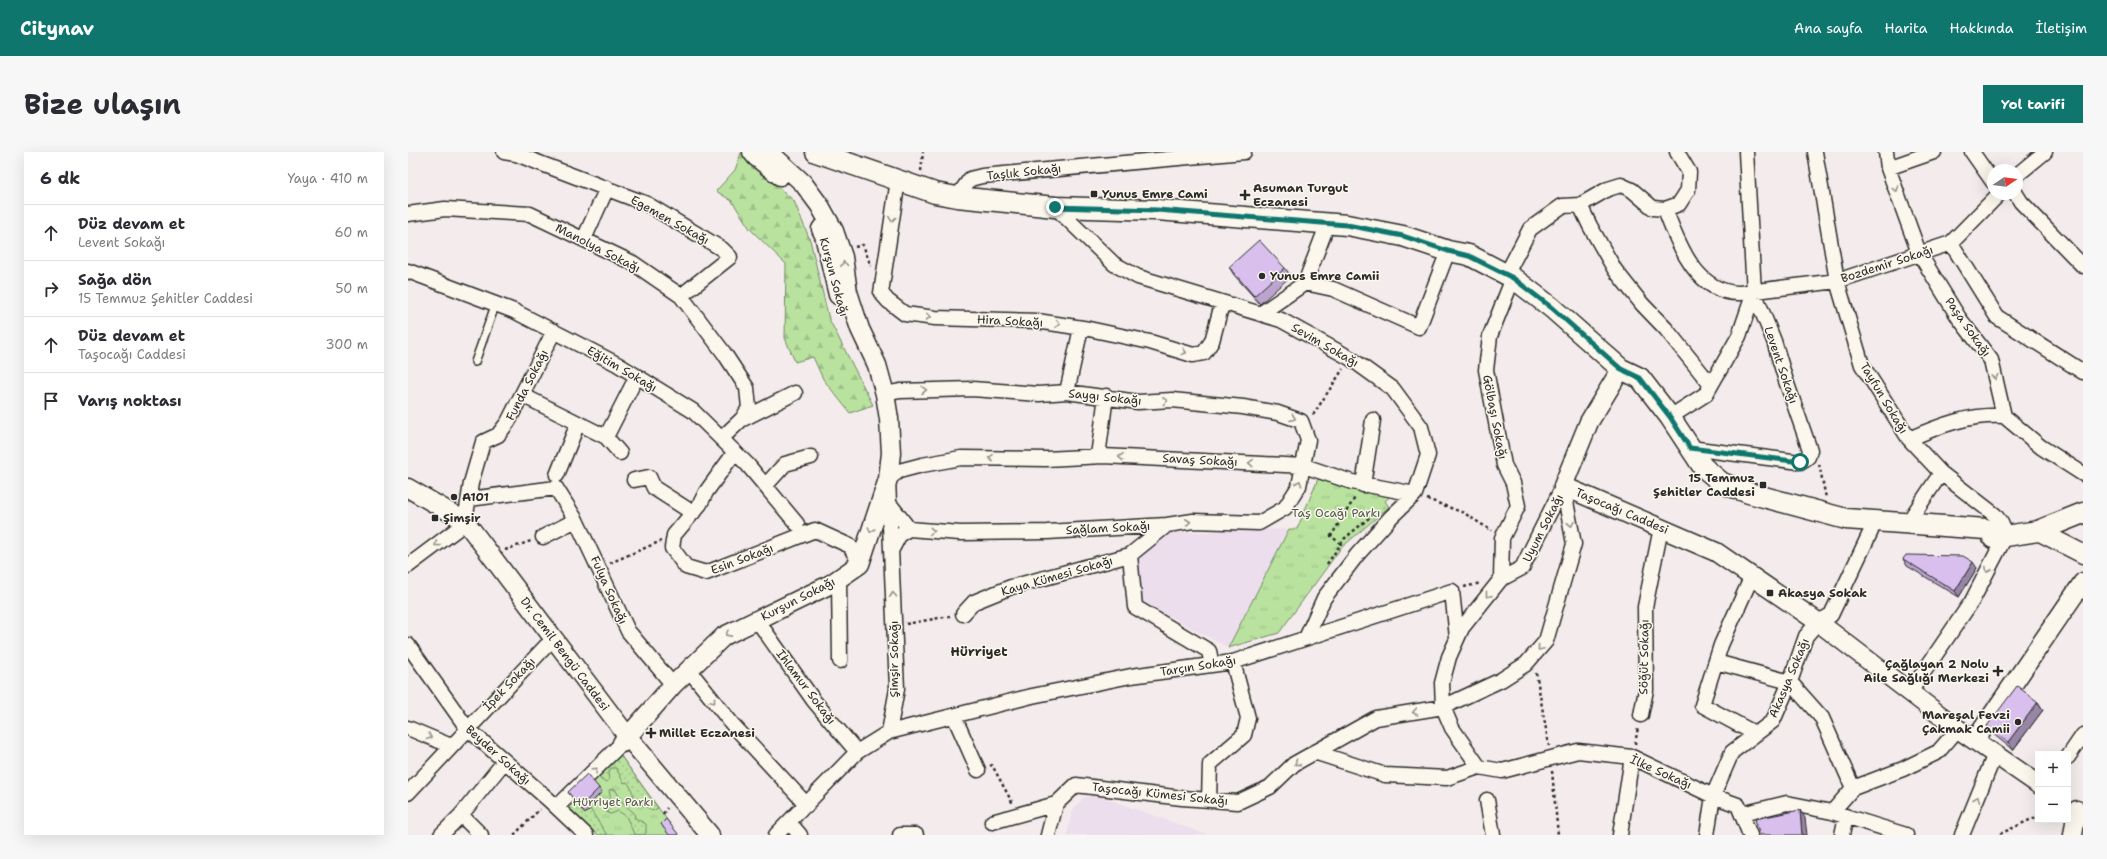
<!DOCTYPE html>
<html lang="tr">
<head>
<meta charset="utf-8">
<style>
	body { margin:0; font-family:"Shantell Sans",sans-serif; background:#f7f7f7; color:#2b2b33 }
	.controls { position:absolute; right:12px; bottom:12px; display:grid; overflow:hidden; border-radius:0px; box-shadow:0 4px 16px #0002 }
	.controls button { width:36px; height:36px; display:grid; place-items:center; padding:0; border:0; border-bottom:1px solid #e1e1e2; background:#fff; color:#2b2b33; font:20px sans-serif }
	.compass { position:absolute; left:1579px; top:12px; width:36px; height:36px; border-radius:50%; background:#fff; box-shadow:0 4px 16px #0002; rotate:77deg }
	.stop { position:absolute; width:12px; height:12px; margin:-9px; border:3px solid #0f766e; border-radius:50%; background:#fff }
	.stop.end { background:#0f766e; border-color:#fff; box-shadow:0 1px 4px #0008 }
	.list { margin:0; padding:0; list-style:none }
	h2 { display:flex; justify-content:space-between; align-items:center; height:52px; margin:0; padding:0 16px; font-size:17px }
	h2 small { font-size:13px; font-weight:400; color:#7c7c81 }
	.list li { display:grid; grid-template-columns:26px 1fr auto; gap:12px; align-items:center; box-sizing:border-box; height:56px; padding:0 16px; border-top:1px solid #e1e1e2 }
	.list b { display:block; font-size:15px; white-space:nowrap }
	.list p { margin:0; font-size:13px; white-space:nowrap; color:#7c7c81 }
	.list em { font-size:13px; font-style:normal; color:#7c7c81 }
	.icon { flex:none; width:22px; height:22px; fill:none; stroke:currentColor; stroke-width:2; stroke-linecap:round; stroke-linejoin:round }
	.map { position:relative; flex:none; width:1675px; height:683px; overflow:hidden; border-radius:0px }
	header { display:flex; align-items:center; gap:24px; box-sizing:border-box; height:56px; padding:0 20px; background:#0f766e; color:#fff }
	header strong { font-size:19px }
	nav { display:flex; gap:22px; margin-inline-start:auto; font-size:14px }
	.intro { display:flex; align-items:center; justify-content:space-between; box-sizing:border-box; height:96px; padding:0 24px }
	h1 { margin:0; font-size:28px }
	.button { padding:10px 18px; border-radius:0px; background:#0f766e; color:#fff; font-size:14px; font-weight:700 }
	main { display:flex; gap:24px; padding:0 24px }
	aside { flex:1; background:#fff; border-radius:0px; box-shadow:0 4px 16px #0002 }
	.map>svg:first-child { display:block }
</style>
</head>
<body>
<header>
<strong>Citynav</strong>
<nav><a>Ana sayfa</a><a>Harita</a><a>Hakkında</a><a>İletişim</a></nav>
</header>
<div class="intro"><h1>Bize ulaşın</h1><a class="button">Yol tarifi</a></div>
<main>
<aside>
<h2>6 dk<small>Yaya · 410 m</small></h2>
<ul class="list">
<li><svg class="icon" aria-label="ahead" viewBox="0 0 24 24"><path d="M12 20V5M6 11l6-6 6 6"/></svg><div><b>Düz devam et</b><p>Levent Sokağı</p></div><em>60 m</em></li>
<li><svg class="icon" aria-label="right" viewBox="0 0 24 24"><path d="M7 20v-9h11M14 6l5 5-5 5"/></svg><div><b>Sağa dön</b><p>15 Temmuz Şehitler Caddesi</p></div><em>50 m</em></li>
<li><svg class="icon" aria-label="ahead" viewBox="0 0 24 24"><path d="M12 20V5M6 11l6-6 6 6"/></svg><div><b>Düz devam et</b><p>Taşocağı Caddesi</p></div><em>300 m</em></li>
<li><svg class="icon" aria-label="arrive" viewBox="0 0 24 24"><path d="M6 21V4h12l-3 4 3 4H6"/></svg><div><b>Varış noktası</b></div></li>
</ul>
</aside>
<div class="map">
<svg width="1675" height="683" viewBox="0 0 1675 683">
	<defs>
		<pattern id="grass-tufts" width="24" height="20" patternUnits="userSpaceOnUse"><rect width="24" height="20" fill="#b9e29f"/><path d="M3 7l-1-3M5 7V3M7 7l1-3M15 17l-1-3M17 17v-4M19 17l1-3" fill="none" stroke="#9fc289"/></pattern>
		<pattern id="forest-firs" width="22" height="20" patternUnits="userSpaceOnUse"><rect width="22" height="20" fill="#b9e29f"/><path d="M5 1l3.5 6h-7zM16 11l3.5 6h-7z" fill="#9fc289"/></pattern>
		<pattern id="garden-dots" width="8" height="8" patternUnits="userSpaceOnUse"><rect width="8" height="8" fill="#b9e29f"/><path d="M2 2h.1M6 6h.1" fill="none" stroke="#9fc289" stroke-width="1.8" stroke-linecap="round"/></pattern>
	</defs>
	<rect width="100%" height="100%" fill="#f4ecec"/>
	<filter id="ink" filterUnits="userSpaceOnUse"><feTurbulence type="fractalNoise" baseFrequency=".025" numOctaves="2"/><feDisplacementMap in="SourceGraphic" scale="8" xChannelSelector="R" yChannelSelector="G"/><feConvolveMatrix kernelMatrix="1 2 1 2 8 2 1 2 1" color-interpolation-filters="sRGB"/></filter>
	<g filter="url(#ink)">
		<!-- built -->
		<path fill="#ecdeed" d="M881,377L820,496L734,449L730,407L760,381Z
			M686,642L800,683H659L664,659L675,646Z"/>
		<!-- grass -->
		<path fill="url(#grass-tufts)" stroke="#728665" d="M910,327L986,341L977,349L981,355L933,396L871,481L820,496L881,377H889Z
			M210,600L270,683H190L155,652Z"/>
		<!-- forest -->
		<path fill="url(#forest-firs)" stroke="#728665" d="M333,1L386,49L402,88L421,167L465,253L442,261L415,227L405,205L387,210L377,186L378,112L342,77L324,49L308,39L327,18Z"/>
		<!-- garden -->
		<path fill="url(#garden-dots)" stroke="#728665" d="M210,600L250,656L244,659C239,654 235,654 230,651C224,645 225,636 219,630L216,631L208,616H203L200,622L201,627L199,630L193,628L188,621Z
			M204,637H207L215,651L226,661L227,666L238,672V681L235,683L226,682L218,664L210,659L203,662L199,661L200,653L203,648L201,638Z
			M163,644L177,662L182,657L199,683H190L155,652Z"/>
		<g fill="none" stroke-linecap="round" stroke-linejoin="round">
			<defs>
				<path id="service" d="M67,210L88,151"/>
				<path id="minor" d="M96,0L108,2L239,52L314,97L322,105L273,144
					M1407,0L1429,129L1454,213L1501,287L1533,321L1587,363L1593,371L1598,383L1564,449L1502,540
					M1478,0L1480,16L1511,101L1551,166L1583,208L1596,264L1633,295L1675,322
					M1564,0L1585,30
					M1480,16L1526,0
					M1609,23L1637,0
					M490,28L473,141L480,149L497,162L527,166L629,169L681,177L742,190L785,203L796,201L804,189L814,152
					M1608,42L1613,50L1675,114
					M549,45L562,27L574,24L836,0
					M1172,53L1182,74L1207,118L1234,152L1258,177L1303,233
					M647,55L706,112L730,125L873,168L942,206L985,237L1013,275L1020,303L1007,342L983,365L949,403L916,446L898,486
					M1257,57C1270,91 1288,142 1332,141L1429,129L1543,91L1591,42
					M0,62L37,57L122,62L225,111L273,144L316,201L339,236L341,256L334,267L314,286
					M176,87L199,36
					M1543,91L1589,165L1675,220
					M0,119L106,159L209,212L285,259L339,312L389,372
					M1098,123L1122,77L1154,54L1172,53L1200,37L1213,33L1224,38L1245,56L1257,57L1271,52L1280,38L1281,20L1269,0
					M897,131L925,137L1011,175L1040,99
					M897,131L920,71
					M852,162L897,131
					M659,240L673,176
					M477,242L492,239L564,237L631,242L659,240L730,250L764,248L835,255L870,261L893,269L900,288L891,334L877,356L851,371L785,369L759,373L639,380L552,381L501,377L492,382L483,399
					M114,243L198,285
					M1262,265L1298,242L1331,184L1346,140
					M335,267L387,241
					M1501,287C1533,273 1562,262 1596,264
					M1282,296L1392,310L1400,305L1402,298L1378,229L1366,189L1346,140L1338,0
					M327,300L298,340L292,352L266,383L264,396L278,415L298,421L407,378L442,394L452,412
					M212,301L198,285L229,224
					M690,304L698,244
					M149,323L170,271
					M226,328L241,325L246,336L285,361
					M358,333L377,312L403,305
					M955,333L965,268
					M61,347L148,336L168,368L220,479L265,533
					M481,351L501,377
					M1499,372L1533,321
					M759,373L722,403L727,455L801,499L804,513
					M135,385L168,368
					M0,414L48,378L57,369L63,331L75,290L90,283L100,270L146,179
					M1344,424L1313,493L1294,553L1348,582
					M431,427L432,509
					M1093,427L1094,386L1110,354L1105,331L1096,313L1078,218L1082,184L1105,126
					M555,462L566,450L603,435L722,403
					M349,468L406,549L449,600
					M0,493L59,576L141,648L178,683
					M1308,510L1382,530L1414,566L1445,636
					M281,518L325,573L399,653
					M1233,563L1238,538L1237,455L1253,376
					M546,564L570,618
					M0,576L43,594
					M481,580L489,537L480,327L491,319L514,313L553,306L638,307L695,304L896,314L944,330L1007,342
					M906,600L977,623L1039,626L1071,615L1094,619L1170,599L1224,605L1305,644L1330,653L1342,683
					M1660,605L1675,583
					M1071,615L1044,576L1035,555L1034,531L1041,505L1054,476L1093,427L1114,416L1155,334
					M0,641L138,494
					M801,648L802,612L836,583L840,566L825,510
					M1079,648L1085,683
					M149,655L214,591
					M1424,660L1445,636L1495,617L1530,600L1550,577
					M1334,662L1379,651L1424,660L1498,683
					M53,663L73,683
					M381,670L392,683
					M584,670L648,652L668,633L774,646L830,650L862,635L886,612L968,566L1035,555L1093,528L1118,512L1138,489L1166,392L1155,334
					M33,683L53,663L96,610
					M368,683L449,600L481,580L624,544L723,524L825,510L1044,439L1049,486
					M492,683H508
					M640,683L648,652
					M1212,683L1224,605
					M1299,683L1305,644L1324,600L1365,569L1382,530L1398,484L1410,470L1423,463L1463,379
					M1434,683L1438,664
					M1554,683L1587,602"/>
				<path id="tertiary" d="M344,0L348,5L372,24
					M413,77L416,83L430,143
					M1213,217L1181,270L1155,334L1308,400L1410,470L1550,577L1630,632
					M0,336L57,369L220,585L302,683
					M1630,379L1675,402
					M1567,588L1675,430
					M214,591L265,533L316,484L423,432L452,412L480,327L483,301L481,267L477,242L469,213L452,177L440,140L435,105L426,79L412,54L395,31L361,0
					M1665,683L1669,658"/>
				<path id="secondary" d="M408,0L527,41L549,45L647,55L749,58L939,73L995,84L1040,99L1061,103L1105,126L1144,156L1213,217L1232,226L1262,265L1295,315L1314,331L1341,341L1438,367L1578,377L1598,383
					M1585,386L1630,379L1675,361"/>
			</defs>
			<!-- service casing -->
			<use href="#service" stroke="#2b2b2b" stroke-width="10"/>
			<!-- minor casing -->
			<use href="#minor" stroke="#2b2b2b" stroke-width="17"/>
			<!-- tertiary casing -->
			<use href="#tertiary" stroke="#2b2b2b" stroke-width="21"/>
			<!-- secondary casing -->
			<use href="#secondary" stroke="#2b2b2b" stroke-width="23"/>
			<!-- path -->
			<path stroke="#2b2b2b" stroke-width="2.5" stroke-dasharray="3 3" stroke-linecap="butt" d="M513,19L515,0
				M447,95L455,93L463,114
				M905,263L935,217
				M1411,312L1418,346
				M1019,347L1056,361L1084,379
				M933,392L923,384L948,344
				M97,398L123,389
				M202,411L253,389
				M919,412L937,386L967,361
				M1056,435L1073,431
				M498,472L542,464
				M1128,521L1141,594
				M1227,592L1230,575
				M582,614L584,613L605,652
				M1144,619L1150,683
				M255,662L259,656
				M1592,682L1630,664
				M106,683L132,657"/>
			<!-- service -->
			<use href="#service" stroke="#fbf7ec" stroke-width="7"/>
			<!-- minor -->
			<use href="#minor" stroke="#fbf7ec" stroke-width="14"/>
			<!-- tertiary -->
			<use href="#tertiary" stroke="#fbf7ec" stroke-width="18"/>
			<!-- secondary -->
			<use href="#secondary" stroke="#fbf7ec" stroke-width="20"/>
		</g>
		<!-- wall -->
		<path fill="#bba4cd" stroke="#2b2b2b" d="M821,115L877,116L883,124L852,152L826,123Z
			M1495,407L1569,416L1551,445L1499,414Z
			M1630,550L1635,558L1605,598L1585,582L1579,574Z
			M191,636L194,640L180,654L182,657L177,662L160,640Z"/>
		<!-- shaded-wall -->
		<path fill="#9886a7" stroke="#2b2b2b" d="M1565,410L1569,416L1551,445L1547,439Z
			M1630,550L1635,558L1605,598L1600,590Z
			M1392,658L1397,666L1399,683H1394Z"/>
		<!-- building -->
		<path fill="#d9bfee" stroke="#2b2b2b" d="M851,88L877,116L846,144L821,115Z
			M1498,403L1555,404L1565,410L1547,439L1495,407Z
			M1609,534L1630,550L1600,590L1579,574Z
			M179,622L191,636L177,650L179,653L174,658L160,640Z
			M1392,658L1394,683H1352L1347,667Z
			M258,667L271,683H261L253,672Z"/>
		<!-- one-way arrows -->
		<defs><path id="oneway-chevron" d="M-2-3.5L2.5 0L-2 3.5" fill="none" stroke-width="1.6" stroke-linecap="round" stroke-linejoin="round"/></defs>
		<g stroke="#93918c">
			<use href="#oneway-chevron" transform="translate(1488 37) rotate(70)"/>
			<use href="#oneway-chevron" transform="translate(484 67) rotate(98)"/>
			<use href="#oneway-chevron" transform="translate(436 112) rotate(-98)"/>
			<use href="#oneway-chevron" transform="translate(520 165) rotate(8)"/>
			<use href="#oneway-chevron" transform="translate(650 172) rotate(9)"/>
			<use href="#oneway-chevron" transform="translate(776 200) rotate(16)"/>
			<use href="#oneway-chevron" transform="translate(1587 225) rotate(77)"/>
			<use href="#oneway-chevron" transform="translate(516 238) rotate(-2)"/>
			<use href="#oneway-chevron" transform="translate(757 249) rotate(-3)"/>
			<use href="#oneway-chevron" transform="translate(885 266) rotate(21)"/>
			<use href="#oneway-chevron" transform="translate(713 305) rotate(-177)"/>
			<use href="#oneway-chevron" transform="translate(583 306) rotate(-179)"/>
			<use href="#oneway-chevron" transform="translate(843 311) rotate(-176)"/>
			<use href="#oneway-chevron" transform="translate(891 331) rotate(-71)"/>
			<use href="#oneway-chevron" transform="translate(780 370) rotate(-6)"/>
			<use href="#oneway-chevron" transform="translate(1163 372) rotate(80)"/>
			<use href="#oneway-chevron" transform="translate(463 378) rotate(108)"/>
			<use href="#oneway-chevron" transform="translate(524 379) rotate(4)"/>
			<use href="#oneway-chevron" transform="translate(29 392) rotate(143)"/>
			<use href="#oneway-chevron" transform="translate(1580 418) rotate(117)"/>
			<use href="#oneway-chevron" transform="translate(485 443) rotate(-94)"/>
			<use href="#oneway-chevron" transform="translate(1080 443) rotate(129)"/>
			<use href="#oneway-chevron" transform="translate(320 482) rotate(151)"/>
			<use href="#oneway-chevron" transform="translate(1132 496) rotate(130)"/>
			<use href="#oneway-chevron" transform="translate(305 549) rotate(52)"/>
			<use href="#oneway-chevron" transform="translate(1007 560) rotate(170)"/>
			<use href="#oneway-chevron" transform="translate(21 585) rotate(23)"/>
			<use href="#oneway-chevron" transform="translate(889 611) rotate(146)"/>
			<use href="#oneway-chevron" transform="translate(187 618) rotate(-45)"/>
			<use href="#oneway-chevron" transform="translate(1569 647) rotate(-68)"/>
		</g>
	</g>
	<g fill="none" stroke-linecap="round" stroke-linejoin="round" filter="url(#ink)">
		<!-- route -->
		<path stroke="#0f766e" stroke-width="5" d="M647,55L749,58L939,73L995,84L1040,99L1061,104L1105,126L1144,156L1213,217L1232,226L1262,265L1282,296L1392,310"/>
	</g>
	<!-- markers -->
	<g fill="#2b2b2b" stroke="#fbf7ec" stroke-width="1.5">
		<rect x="682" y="38" width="8" height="8" rx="2"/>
		<path d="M835 37h4v4h4v4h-4v4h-4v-4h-4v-4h4z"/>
		<circle cx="854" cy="124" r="4"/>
		<rect x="1351" y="329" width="8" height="8" rx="2"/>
		<circle cx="46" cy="345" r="4"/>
		<rect x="23" y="362" width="8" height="8" rx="2"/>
		<rect x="1358" y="437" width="8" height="8" rx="2"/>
		<path d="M1588 513h4v4h4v4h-4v4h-4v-4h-4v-4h4z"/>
		<circle cx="1610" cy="570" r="4"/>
		<path d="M241 575h4v4h4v4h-4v4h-4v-4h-4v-4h4z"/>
	</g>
	<g text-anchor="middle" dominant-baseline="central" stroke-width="3" stroke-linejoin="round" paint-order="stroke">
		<!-- street labels -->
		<g font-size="12" fill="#2b2b2b" stroke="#fbf7ec">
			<text transform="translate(616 20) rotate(-6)">Taşlık Sokağı</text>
			<text transform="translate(262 68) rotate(29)">Egemen Sokağı</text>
			<text transform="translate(190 96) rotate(27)">Manolya Sokağı</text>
			<text transform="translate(1479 112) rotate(-18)">Bozdemir Sokağı</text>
			<text transform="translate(426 125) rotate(75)">Kurşun Sokağı</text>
			<text transform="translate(602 169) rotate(3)">Hira Sokağı</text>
			<text transform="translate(1560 175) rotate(55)">Paşa Sokağı</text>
			<text transform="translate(917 193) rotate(30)">Sevim Sokağı</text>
			<text transform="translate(1373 213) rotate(71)">Levent Sokağı</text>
			<text transform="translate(214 217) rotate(30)">Eğitim Sokağı</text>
			<text transform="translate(119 233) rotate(-63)">Funda Sokağı</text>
			<text transform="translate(697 245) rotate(6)">Saygı Sokağı</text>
			<text transform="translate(1476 246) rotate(59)">Tayfun Sokağı</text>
			<text transform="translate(1087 265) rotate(79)">Gölbaşı Sokağı</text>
			<text transform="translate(792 308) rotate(3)">Savaş Sokağı</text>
			<text transform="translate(1214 359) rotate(23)">Taşocağı Caddesi</text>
			<text transform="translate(700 376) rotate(-3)">Sağlam Sokağı</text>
			<text transform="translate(1135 376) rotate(-63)">Uyum Sokağı</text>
			<text transform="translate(334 407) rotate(-21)">Esin Sokağı</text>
			<text transform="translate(649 424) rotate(-16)">Kaya Kümesi Sokağı</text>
			<text transform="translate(201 438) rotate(66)">Fulya Sokağı</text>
			<text transform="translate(390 447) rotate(-27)">Kurşun Sokağı</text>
			<text transform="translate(157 502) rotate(53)">Dr. Cemil Bengü Caddesi</text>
			<text transform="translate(1236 505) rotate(-89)">Söğüt Sokağı</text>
			<text transform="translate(486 507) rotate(-90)">Şimşir Sokağı</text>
			<text transform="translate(790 514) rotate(-9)">Tarçın Sokağı</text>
			<text transform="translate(1381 526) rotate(-67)">Akasya Sokağı</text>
			<text transform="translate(101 532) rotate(-46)">İpek Sokağı</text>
			<text transform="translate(398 535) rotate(53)">Ihlamur Sokağı</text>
			<text transform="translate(90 603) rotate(42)">Beyder Sokağı</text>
			<text transform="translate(1253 620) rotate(24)">İlke Sokağı</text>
			<text transform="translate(752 642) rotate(6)">Taşocağı Kümesi Sokağı</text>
		</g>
		<!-- poi labels -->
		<g font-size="12" font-weight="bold" fill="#2b2b2b" stroke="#fbf7ec" text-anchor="start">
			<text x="845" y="36">Asuman Turgut<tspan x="845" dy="14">Eczanesi</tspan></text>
			<text x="694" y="42">Yunus Emre Cami</text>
			<text x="862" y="124">Yunus Emre Camii</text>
			<text x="1347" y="326" text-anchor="end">15 Temmuz<tspan x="1347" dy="14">Şehitler Caddesi</tspan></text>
			<text x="54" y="345">A101</text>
			<text x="35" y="366">Şimşir</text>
			<text x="1370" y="441">Akasya Sokak</text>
			<text x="1581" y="512" text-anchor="end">Çağlayan 2 Nolu<tspan x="1581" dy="14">Aile Sağlığı Merkezi</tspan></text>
			<text x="1602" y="563" text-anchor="end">Mareşal Fevzi<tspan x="1602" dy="14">Çakmak Camii</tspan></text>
			<text x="251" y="581">Millet Eczanesi</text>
		</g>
		<!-- park labels -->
		<g font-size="12" fill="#4e5948" stroke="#fbf7ec">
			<text x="928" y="361">Taş Ocağı Parkı</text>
			<text x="205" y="650">Hürriyet Parkı</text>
		</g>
		<!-- neighbourhood labels -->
		<g font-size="13" font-weight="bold" fill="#2b2b2b" stroke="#fbf7ec">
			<text x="571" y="499">Hürriyet</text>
		</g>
	</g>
</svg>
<div class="controls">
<button>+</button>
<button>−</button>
</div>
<svg class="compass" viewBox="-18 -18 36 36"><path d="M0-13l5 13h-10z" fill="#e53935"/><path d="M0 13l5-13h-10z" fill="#7c7c81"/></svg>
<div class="stop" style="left:1392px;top:310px"></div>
<div class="stop end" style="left:647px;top:55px"></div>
</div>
</main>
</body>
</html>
